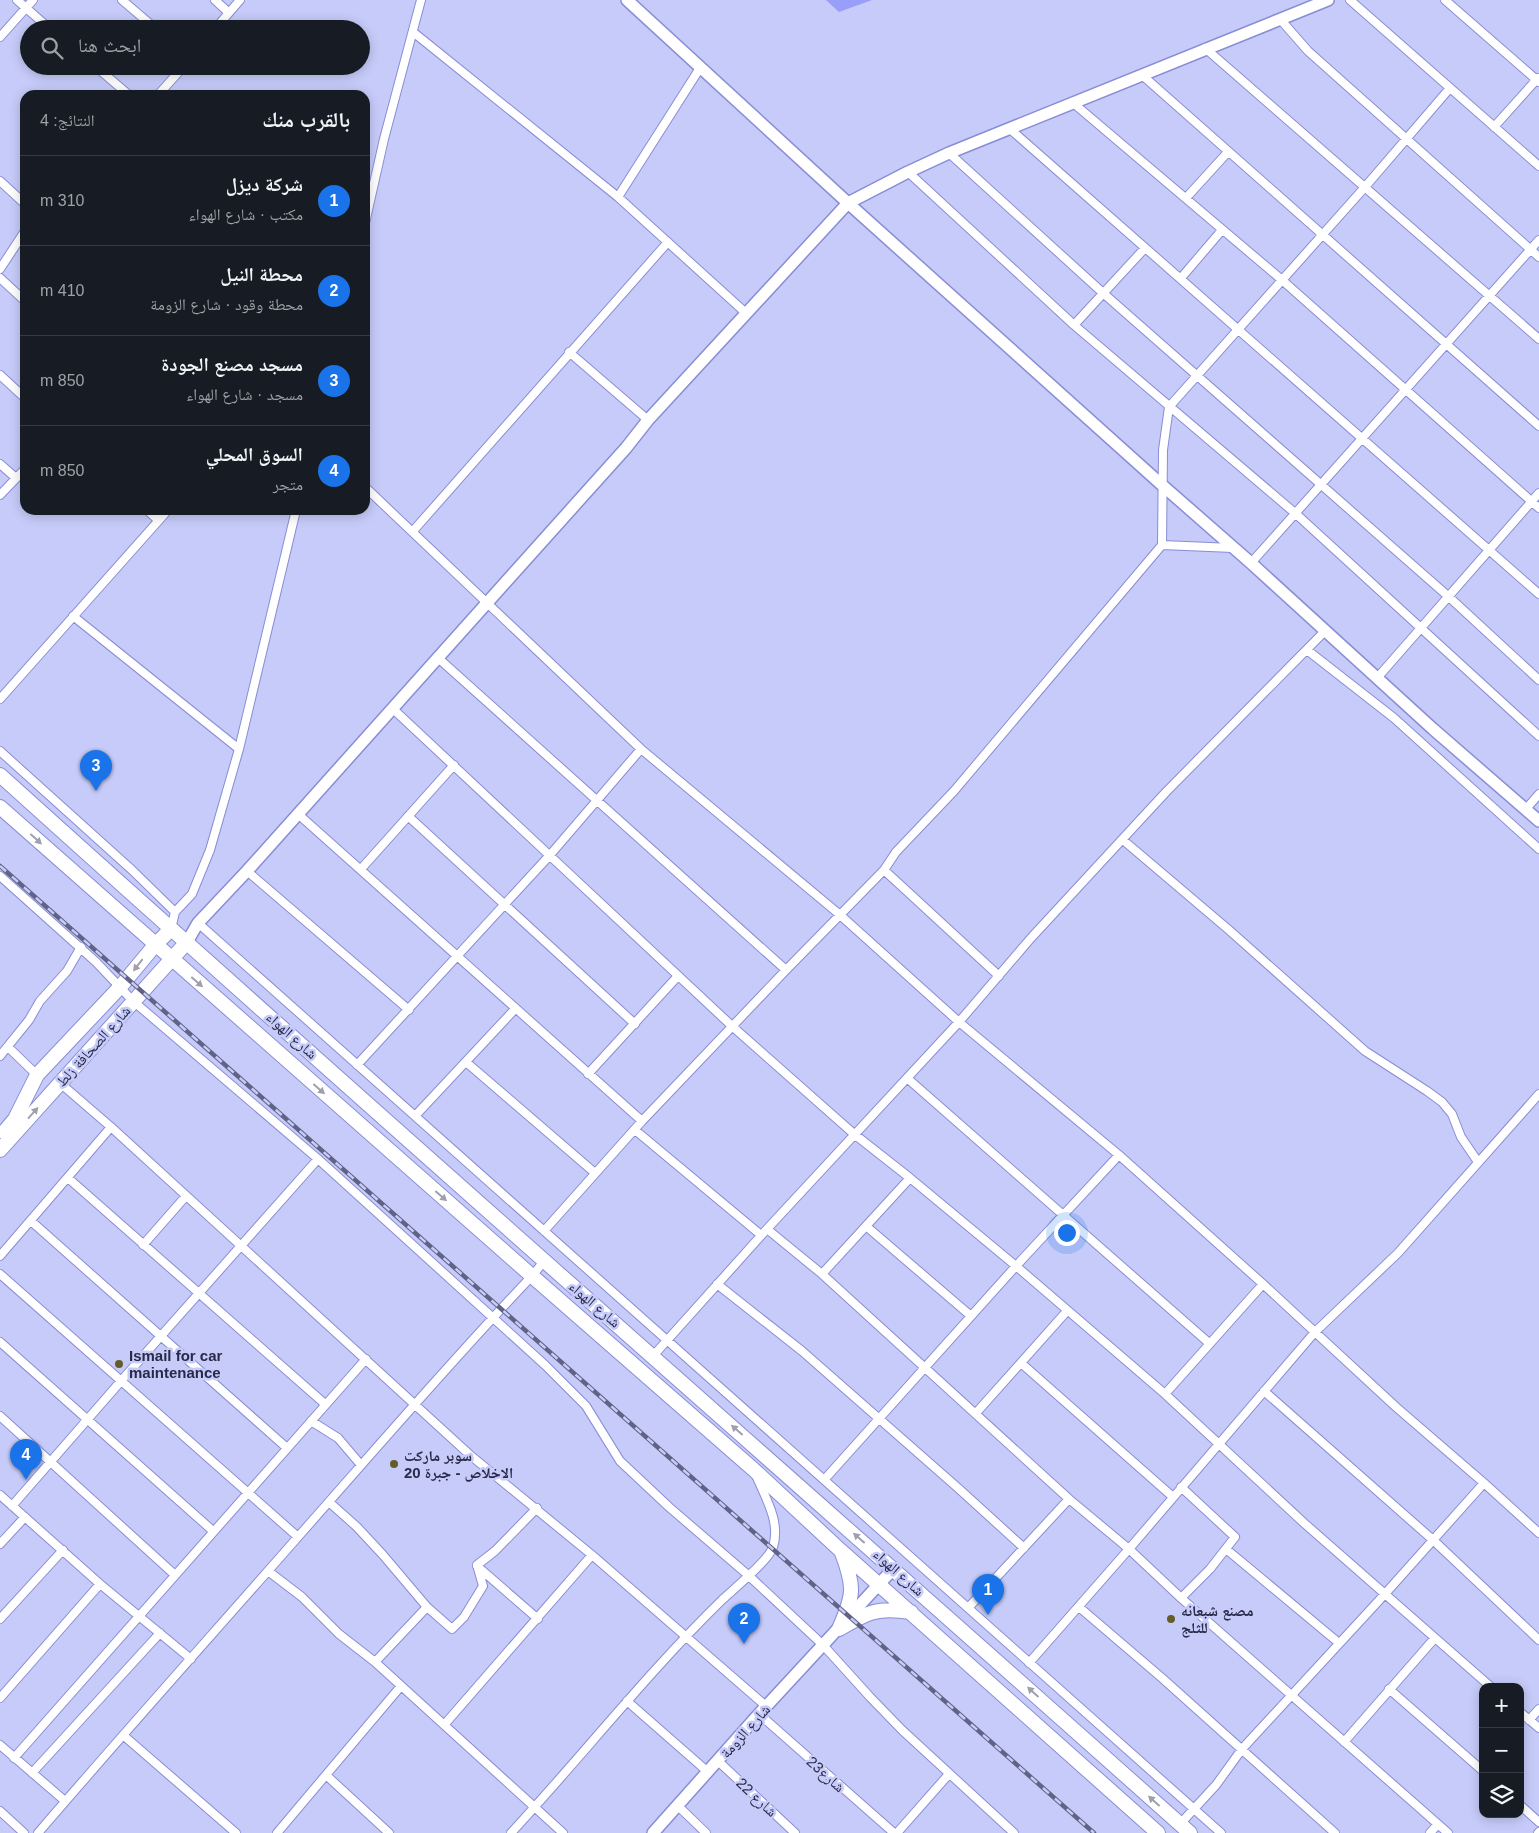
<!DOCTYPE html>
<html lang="ar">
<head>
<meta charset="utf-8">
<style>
	body { margin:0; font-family:Arial,"Noto Naskh Arabic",sans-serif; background:#242831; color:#f1f3f6; direction:rtl }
	.controls { position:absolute; right:15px; bottom:15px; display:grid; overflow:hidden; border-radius:10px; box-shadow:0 2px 12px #0003 }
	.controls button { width:45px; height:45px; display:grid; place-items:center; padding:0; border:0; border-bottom:1px solid #363941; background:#171b24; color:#f1f3f6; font:25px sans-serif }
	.you { position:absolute; left:1066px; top:1232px; width:18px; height:18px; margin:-12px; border:4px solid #fff; border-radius:50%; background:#1a73e8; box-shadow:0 0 0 8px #1a73e833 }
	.badge { display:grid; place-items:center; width:32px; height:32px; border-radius:50%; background:#1a73e8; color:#fff; font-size:16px; font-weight:700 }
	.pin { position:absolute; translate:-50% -41px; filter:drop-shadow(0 1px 2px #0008) }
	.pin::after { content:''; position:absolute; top:26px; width:18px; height:15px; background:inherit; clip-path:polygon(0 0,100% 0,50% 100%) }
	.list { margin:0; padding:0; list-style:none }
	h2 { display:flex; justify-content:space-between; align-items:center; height:65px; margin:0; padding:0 20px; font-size:21px }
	h2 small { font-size:16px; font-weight:400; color:#9ea1a6 }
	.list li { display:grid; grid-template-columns:32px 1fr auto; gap:15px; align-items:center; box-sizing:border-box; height:90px; padding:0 20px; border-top:1px solid #363941 }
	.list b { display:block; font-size:19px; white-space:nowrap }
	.list p { margin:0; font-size:16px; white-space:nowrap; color:#9ea1a6 }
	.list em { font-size:16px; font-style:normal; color:#9ea1a6 }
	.icon { flex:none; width:28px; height:28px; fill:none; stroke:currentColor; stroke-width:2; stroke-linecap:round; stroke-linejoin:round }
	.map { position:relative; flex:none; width:1539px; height:1833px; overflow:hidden; direction:ltr }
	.search { position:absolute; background:#171b24; box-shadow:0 2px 12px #0003; left:20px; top:20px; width:350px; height:55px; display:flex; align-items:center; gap:12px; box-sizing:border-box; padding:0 18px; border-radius:28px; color:#9ea1a6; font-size:19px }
	.panel { position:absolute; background:#171b24; box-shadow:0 2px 12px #0003; left:20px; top:90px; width:350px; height:425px; border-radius:15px; direction:rtl }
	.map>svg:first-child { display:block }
</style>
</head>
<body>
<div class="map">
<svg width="1539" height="1833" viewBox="0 0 1539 1833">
	<rect width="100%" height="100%" fill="#c6cbf9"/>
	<!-- water -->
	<path fill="#999ef8" d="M826,0H872L839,12Z"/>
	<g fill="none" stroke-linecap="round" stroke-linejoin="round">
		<defs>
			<path id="street" d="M17,0L50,29
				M122,0L156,29
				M215,0L228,12
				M1350,0L1539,166
				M1445,0L1539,82
				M1280,19L1308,51L1539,257
				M215,29L240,0
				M413,32L618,197L747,314
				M0,37L33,0
				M1205,48L1539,339
				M95,66L129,95
				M1142,75L1539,426
				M158,95L184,66
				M1072,102L1282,280L1539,508
				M1494,127L1538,78
				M1010,129L1539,594
				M949,153L1103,293L1449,597L1539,680
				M908,172L1074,325L1295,513L1539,736
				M0,181L25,204
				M618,197L700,68
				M1186,198L1227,153
				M365,223L384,139L421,0
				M0,269L25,231
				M0,278L25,301
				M1181,278L1222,230
				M1074,325L1145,248
				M569,352L648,420
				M0,375L25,398
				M0,464L16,478
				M365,487L641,749L839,914L959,1022L1119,1155L1263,1284L1396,1407L1484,1483L1539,1533
				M0,495L25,469
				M147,510L158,520
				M413,531L668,242
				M1162,545L1233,548
				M1251,563L1539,240
				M73,616L239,749
				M1307,650L1394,718L1539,849
				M437,657L786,970
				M1378,677L1539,493
				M0,699L168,510
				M392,708L733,1027L854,1134L910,1178L1016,1266L1165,1394L1304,1523L1491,1687
				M0,751L132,870L175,912
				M1526,809L1539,794
				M298,814L642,1121
				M408,816L635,1024
				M1123,840L1229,930L1365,1051L1427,1091L1442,1102L1452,1114L1461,1137L1478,1162
				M361,869L454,765
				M884,870L999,976
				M247,871L409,1010
				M0,876L96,962L133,1001L318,1159L545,1365L586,1406L620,1461L669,1507L748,1575L823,1645L870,1697L902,1730L1014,1833
				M198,923L1221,1833
				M171,929L175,912L192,894L210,850L239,749L296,510
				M8,1047L37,1075
				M0,1056L29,1020L40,1001L67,971L81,947
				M466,1062L595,1173
				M357,1065L550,855L641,749
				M588,1074L678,976
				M907,1078L1209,1343
				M60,1083L111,1127L470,1455L592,1555L767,1707
				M415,1116L515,1009
				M635,1130L761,1235
				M68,1178L325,1404
				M31,1221L287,1448
				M866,1226L971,1316
				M767,1229L822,1274L1069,1499L1129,1549L1181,1598L1448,1833
				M544,1231L642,1121L786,970L884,870L896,852L954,791L1162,545L1163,450L1169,407L1365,187L1450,88
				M143,1245L186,1196
				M0,1256L111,1127
				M0,1274L298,1537
				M822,1274L910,1178
				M717,1284L802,1351L958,1488L1024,1548
				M0,1342L213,1531
				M653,1356L767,1229L959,1022L1031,938L1166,792L1326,630
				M1021,1363L1173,1497
				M1264,1391L1433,1540L1539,1640
				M1165,1394L1263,1284
				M976,1413L1067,1311
				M0,1416L175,1575
				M311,1421L338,1438L361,1465
				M824,1480L1016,1266L1119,1155
				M1181,1487L1235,1537L1210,1569L1181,1598
				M0,1495L100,1584L191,1659
				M329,1502L357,1527L383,1555L427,1607L452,1629L464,1617L483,1586L477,1565
				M12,1506L121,1381L318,1159
				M0,1544L25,1517
				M1226,1549L1339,1643
				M477,1565L495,1551L537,1508
				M477,1566L538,1619
				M268,1571L302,1597L339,1634L375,1662L563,1833
				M1079,1607L1162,1678L1335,1833
				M968,1608L1069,1499
				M0,1619L63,1550
				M375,1662L427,1607
				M1029,1663L1129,1549L1315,1332L1398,1253L1539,1094
				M1389,1689L1483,1771
				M0,1698L100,1584
				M627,1701L708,1772
				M1520,1712L1539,1728
				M759,1714L894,1833
				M1529,1720L1539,1709
				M444,1725L592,1555
				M123,1735L236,1833
				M1344,1742L1434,1639
				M0,1745L65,1801
				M14,1758L366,1359
				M718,1761L795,1833
				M32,1773L160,1633
				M326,1775L389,1833
				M1520,1805L1539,1822
				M678,1806L706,1833
				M0,1811L24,1833
				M1180,1824L1216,1785L1242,1749L1384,1595L1484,1483
				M38,1833C123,1734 211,1636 297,1538C375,1450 451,1361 532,1276L545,1260
				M277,1833L401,1686
				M511,1833C583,1755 648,1672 723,1599C735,1588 769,1560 773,1547C781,1522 765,1497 756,1475
				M897,1833L949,1774
				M1430,1833L1438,1824
				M1538,1833L1539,1832"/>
			<path id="secondary" d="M627,0L848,203L1162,485L1251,563L1433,729L1539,821
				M187,942L198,923L247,871L573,507L626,448L648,420L848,203L908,172L949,153L1328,0
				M653,1833L759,1714L894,1568"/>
			<path id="highway" d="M0,775C394,1131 794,1480 1190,1833
				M0,807L532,1276L753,1469L840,1550L1158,1833
				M4,1132L15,1119L37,1075L121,986L155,945L171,929
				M0,1150L187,942
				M839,1629C854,1595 855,1587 842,1553
				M839,1629C868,1612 876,1607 911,1612"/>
		</defs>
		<!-- street casing -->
		<use href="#street" stroke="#898dd6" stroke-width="10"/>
		<!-- secondary casing -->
		<use href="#secondary" stroke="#898dd6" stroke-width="14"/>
		<!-- highway casing -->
		<use href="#highway" stroke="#898dd6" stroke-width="16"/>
		<!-- street -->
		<use href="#street" stroke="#fff" stroke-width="8"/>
		<!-- secondary -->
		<use href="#secondary" stroke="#fff" stroke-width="11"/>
		<!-- highway -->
		<use href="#highway" stroke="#fff" stroke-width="14"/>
		<defs>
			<path id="rail" d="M0,866L1094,1833"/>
		</defs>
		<!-- rail casing -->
		<use href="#rail" stroke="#606286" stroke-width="4.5"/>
		<!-- rail -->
		<use href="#rail" stroke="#c6cbf9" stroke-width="2.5" stroke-dasharray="8" stroke-linecap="butt"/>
	</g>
	<!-- one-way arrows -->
	<defs><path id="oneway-solid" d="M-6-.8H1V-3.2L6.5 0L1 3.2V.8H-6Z" transform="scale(1.25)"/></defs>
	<g fill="#9f9fad">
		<use href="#oneway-solid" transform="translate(36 839) rotate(42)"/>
		<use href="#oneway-solid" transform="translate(138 965) rotate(128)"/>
		<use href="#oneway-solid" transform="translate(197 982) rotate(41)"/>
		<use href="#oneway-solid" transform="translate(319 1089) rotate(41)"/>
		<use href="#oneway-solid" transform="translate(33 1113) rotate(-48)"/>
		<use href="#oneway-solid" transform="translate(441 1196) rotate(41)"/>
		<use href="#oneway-solid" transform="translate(737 1430) rotate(-139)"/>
		<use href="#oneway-solid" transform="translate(859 1538) rotate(-139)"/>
		<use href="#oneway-solid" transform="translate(1033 1692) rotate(-138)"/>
		<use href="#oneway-solid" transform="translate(1154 1801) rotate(-138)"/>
	</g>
	<!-- markers -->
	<g fill="#655d29" stroke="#c6cbf9" stroke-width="2">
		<circle cx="119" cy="1364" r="5"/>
		<circle cx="394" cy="1464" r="5"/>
		<circle cx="1171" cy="1619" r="5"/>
	</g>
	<g text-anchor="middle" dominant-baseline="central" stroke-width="5" stroke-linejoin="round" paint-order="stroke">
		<!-- street labels -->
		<g font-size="15" fill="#292a48" stroke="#c6cbf9">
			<text transform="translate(292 1035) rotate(42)">شارع الهواء</text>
			<text transform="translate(93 1046) rotate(-48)">شارع الصحافة زلط</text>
			<text transform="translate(595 1304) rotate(41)">شارع الهواء</text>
			<text transform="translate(899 1572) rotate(42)">شارع الهواء</text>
			<text transform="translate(745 1731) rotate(-48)">شارع الزومة</text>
			<text transform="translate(826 1774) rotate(42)">شارع23</text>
			<text transform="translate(757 1797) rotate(43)">شارع 22</text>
		</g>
		<!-- poi labels -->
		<g font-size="15" font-weight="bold" fill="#292a48" stroke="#c6cbf9" text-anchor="start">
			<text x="129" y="1355">Ismail for car<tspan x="129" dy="17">maintenance</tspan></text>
			<text x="404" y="1455">سوبر ماركت<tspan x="404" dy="17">الاخلاص - جبرة 20</tspan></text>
			<text x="1181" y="1610">مصنع شبعانه<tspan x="1181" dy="17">للثلج</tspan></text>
		</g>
	</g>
</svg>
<div class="controls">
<button>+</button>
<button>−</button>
<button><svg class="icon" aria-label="layers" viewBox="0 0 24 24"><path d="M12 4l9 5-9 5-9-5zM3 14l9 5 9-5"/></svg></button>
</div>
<div class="you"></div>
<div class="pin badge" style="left:988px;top:1615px">1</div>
<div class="pin badge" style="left:744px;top:1644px">2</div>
<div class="pin badge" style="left:96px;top:791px">3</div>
<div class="pin badge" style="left:26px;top:1480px">4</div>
<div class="search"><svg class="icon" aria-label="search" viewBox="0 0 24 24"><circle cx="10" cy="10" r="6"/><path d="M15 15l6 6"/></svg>ابحث هنا</div>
<section class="panel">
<h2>بالقرب منك<small>النتائج: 4</small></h2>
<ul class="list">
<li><span class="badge">1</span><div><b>شركة ديزل</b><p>مكتب · شارع الهواء</p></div><em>310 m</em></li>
<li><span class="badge">2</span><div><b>محطة النيل</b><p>محطة وقود · شارع الزومة</p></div><em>410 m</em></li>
<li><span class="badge">3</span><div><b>مسجد مصنع الجودة</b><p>مسجد · شارع الهواء</p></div><em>850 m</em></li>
<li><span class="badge">4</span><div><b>السوق المحلي</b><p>متجر</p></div><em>850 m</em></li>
</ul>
</section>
</div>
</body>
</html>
